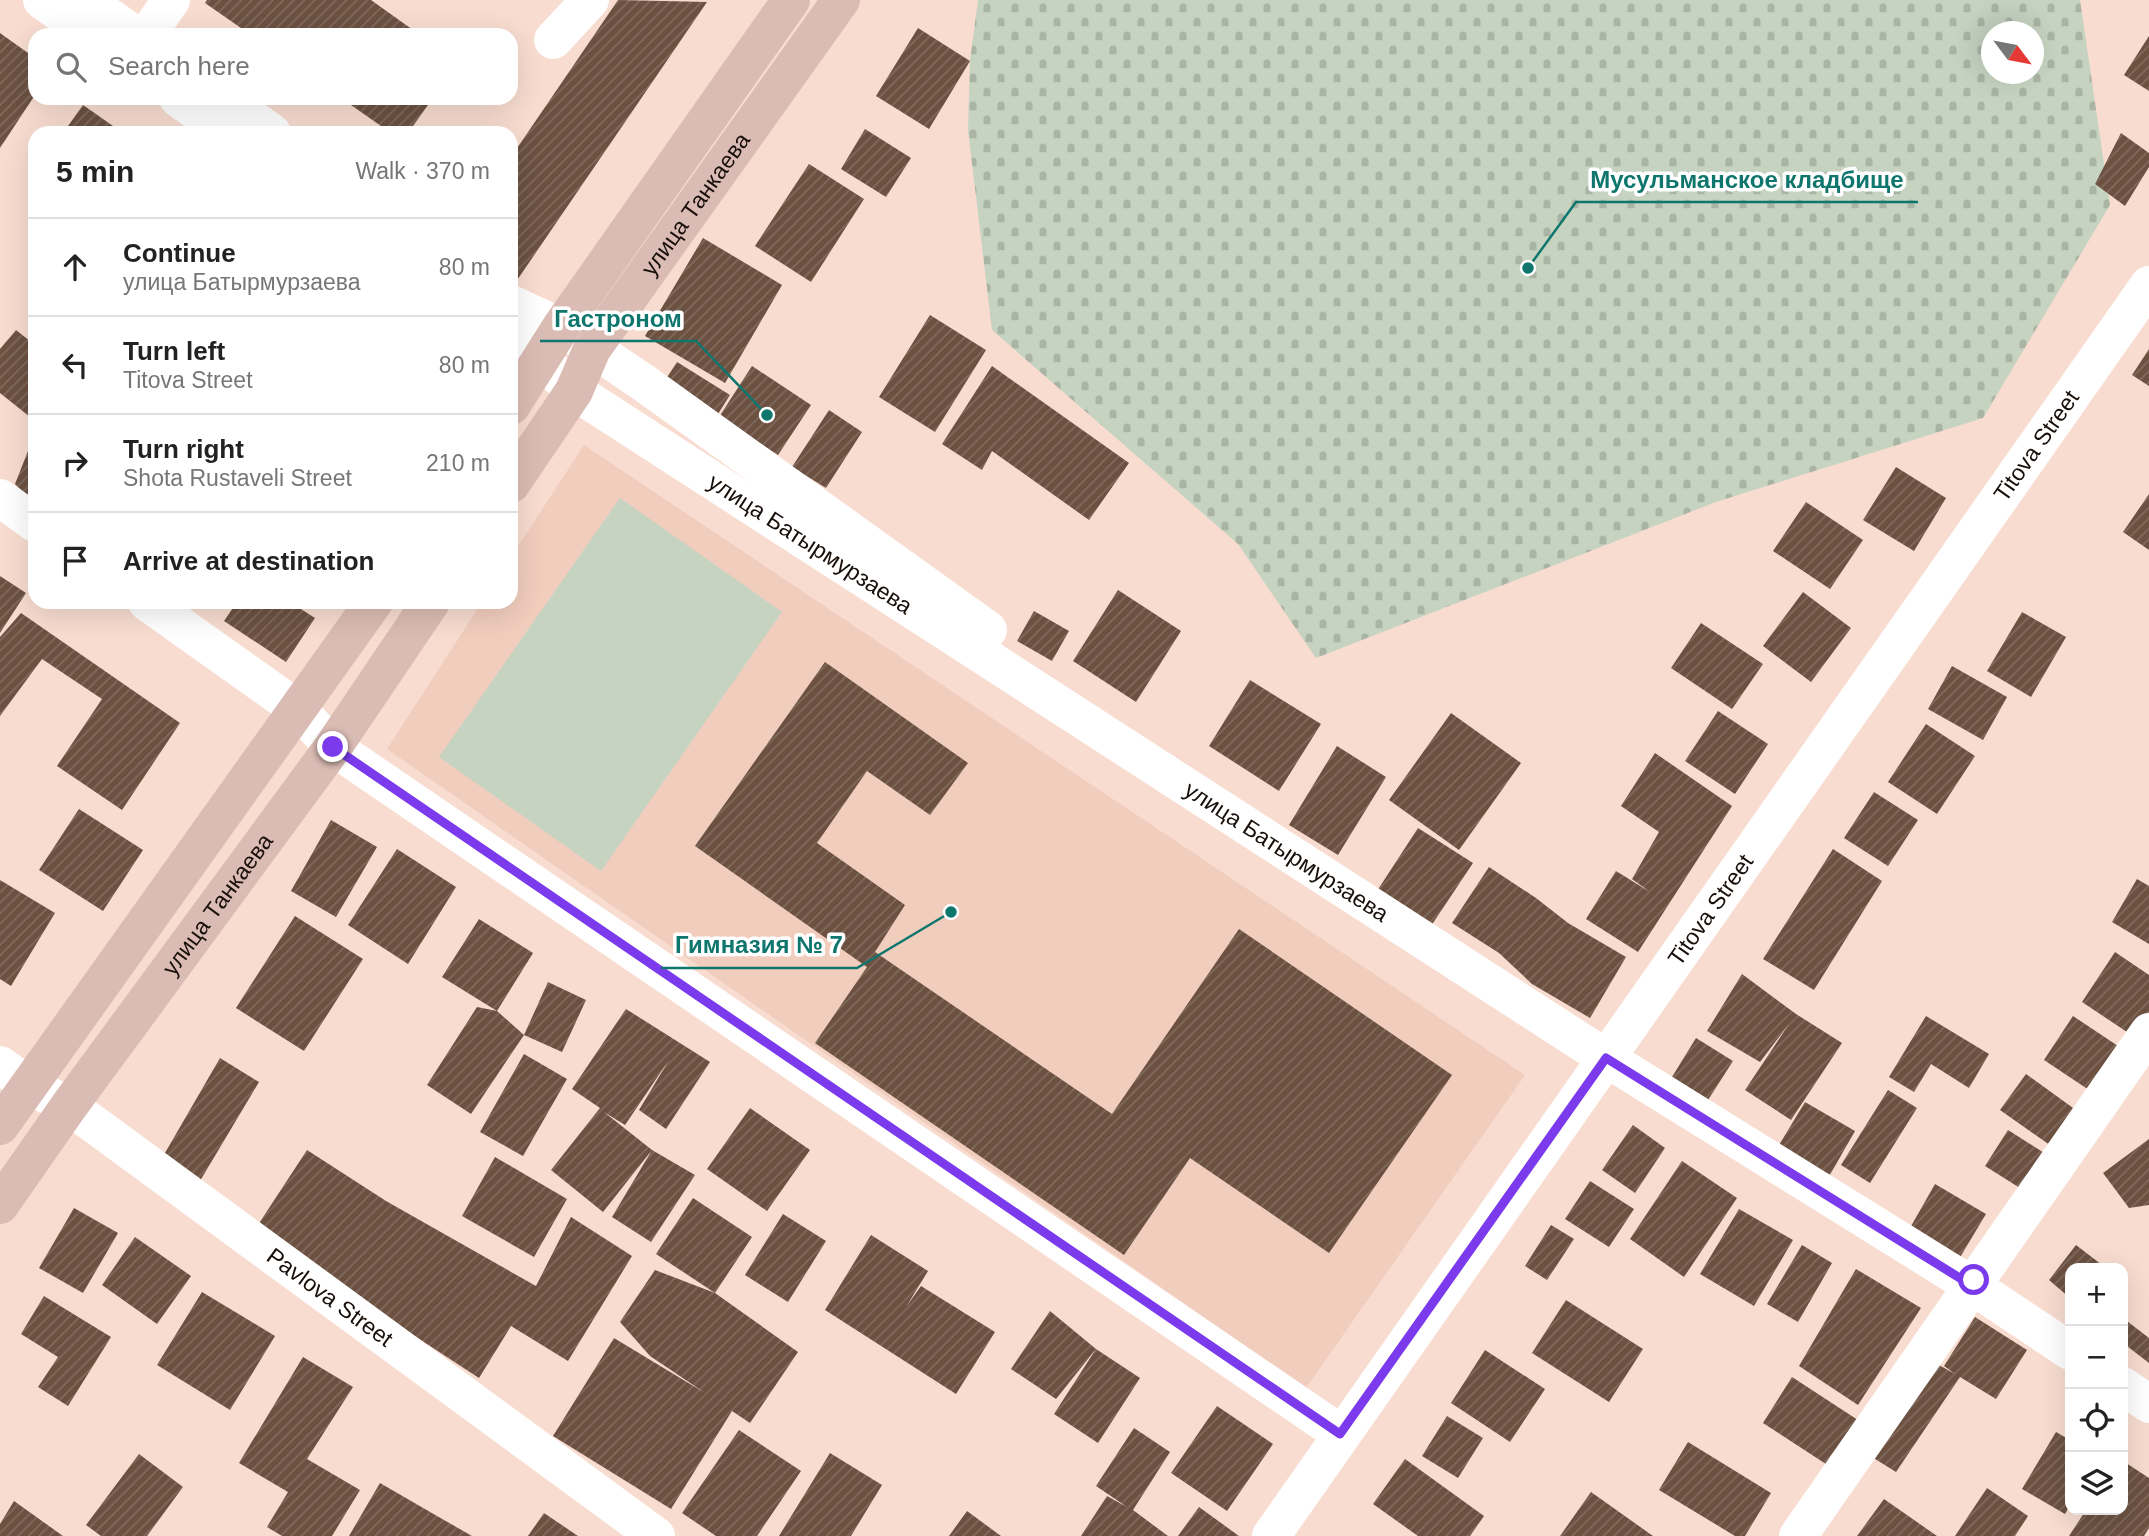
<!DOCTYPE html>
<html lang="en">
<head>
<meta charset="utf-8">
<style>
	body { margin:0; font-family:Helvetica,sans-serif; background:#f2f2f2; color:#222 }
	.controls { position:absolute; right:21px; bottom:21px; display:grid; overflow:hidden; border-radius:14px; box-shadow:0 7px 28px #0002 }
	.controls button { width:63px; height:63px; display:grid; place-items:center; padding:0; border:0; border-bottom:2px solid #e0e0e0; background:#fff; color:#222; font:35px sans-serif }
	.compass { position:absolute; left:1981px; top:21px; width:63px; height:63px; border-radius:50%; background:#fff; box-shadow:0 7px 28px #0002; rotate:122deg }
	.stop { position:absolute; width:21px; height:21px; margin:-16px; border:5px solid #7c3aed; border-radius:50%; background:#fff }
	.stop.end { background:#7c3aed; border-color:#fff; box-shadow:0 2px 7px #0008 }
	.list { margin:0; padding:0; list-style:none }
	h2 { display:flex; justify-content:space-between; align-items:center; height:91px; margin:0; padding:0 28px; font-size:30px }
	h2 small { font-size:23px; font-weight:400; color:#767676 }
	.list li { display:grid; grid-template-columns:46px 1fr auto; gap:21px; align-items:center; box-sizing:border-box; height:98px; padding:0 28px; border-top:2px solid #e0e0e0 }
	.list b { display:block; font-size:26px; white-space:nowrap }
	.list p { margin:0; font-size:23px; white-space:nowrap; color:#767676 }
	.list em { font-size:23px; font-style:normal; color:#767676 }
	.icon { flex:none; width:38px; height:38px; fill:none; stroke:currentColor; stroke-width:2; stroke-linecap:round; stroke-linejoin:round }
	.map { position:relative; flex:none; width:2149px; height:1536px; overflow:hidden }
	.search { position:absolute; background:#fff; box-shadow:0 7px 28px #0002; left:28px; top:28px; width:490px; height:77px; display:flex; align-items:center; gap:18px; box-sizing:border-box; padding:0 24px; border-radius:21px; color:#767676; font-size:26px }
	.panel { position:absolute; background:#fff; box-shadow:0 7px 28px #0002; left:28px; top:126px; width:490px; height:483px; border-radius:21px }
	.map>svg:first-child { display:block }
</style>
</head>
<body>
<div class="map">
<svg width="2149" height="1536" viewBox="0 0 2149 1536">
	<defs>
		<pattern id="cemetery-stones" width="16" height="16" patternUnits="userSpaceOnUse" patternTransform="scale(1.75)"><rect width="16" height="16" fill="#c6d3c1"/><path d="M2 7V4a2 2 0 0 1 4 0v3zM10 15v-3a2 2 0 0 1 4 0v3z" fill="#a9b4a4"/></pattern>
		<pattern id="building-hatch" width="6" height="6" patternUnits="userSpaceOnUse" patternTransform="scale(1.75)"><rect width="6" height="6" fill="#6c5141"/><path d="M-1 1l2-2M0 6l6-6M5 7l2-2" fill="none" stroke="#806a5e"/></pattern>
	</defs>
	<rect width="100%" height="100%" fill="#f8dcd0"/>
	<!-- built -->
	<path fill="#f1cdbe" d="M584,445L1525,1075L1306,1388L387,749L482,602H511V557Z"/>
	<!-- cemetery -->
	<path fill="url(#cemetery-stones)" fill-rule="evenodd" d="M978,0H2080L2110,205L1983,418L1716,502L1316,658L1238,544L992,330L968,130L970,61ZM1992,32H2034V74H1992Z"/>
	<!-- garden -->
	<path fill="#c6d3c1" d="M620,498L782,612L601,871L439,757Z"/>
	<!-- building -->
	<path fill="url(#building-hatch)" d="M207,0H371L420,35H251L205,3Z
		M618,0L707,2L511,289V157Z
		M918,28L970,61L929,129L876,96Z
		M0,33L35,58V95L0,148Z
		M2149,36V91L2124,75Z
		M341,98H433L408,133H391Z
		M83,105L123,133H63Z
		M865,129L911,158L886,197L841,169Z
		M2121,133L2149,153V167L2125,206L2095,184Z
		M809,164L864,199L811,282L755,246Z
		M703,238L782,285L725,383L645,336Z
		M930,315L986,350L935,432L879,397Z
		M16,330L35,345V421L0,393V349Z
		M2149,349V386L2132,375Z
		M677,362L730,395L706,433L653,399Z
		M752,366L811,405L778,455L719,417Z
		M992,366L1129,463L1089,520L992,451L982,470L942,444Z
		M829,410L862,432L826,488L792,467Z
		M28,451L35,454V504L15,484Z
		M1896,467L1946,498L1914,551L1863,520Z
		M2149,494V550L2123,532Z
		M1806,502L1863,540L1830,589L1773,551Z
		M0,576L26,593L0,633Z
		M1118,590L1181,631L1136,702L1073,661Z
		M1803,592L1851,628L1811,682L1763,646Z
		M237,602H290L315,618L286,662L224,621Z
		M1034,611L1069,631L1052,661L1017,641Z
		M2022,612L2066,637L2031,697L1987,671Z
		M21,613L180,723L122,810L57,766L102,699L42,659L0,716V637Z
		M1701,623L1763,664L1732,709L1671,668Z
		M825,662L968,763L930,815L867,771L817,843L905,905L875,952L1112,1114L1239,929L1452,1075L1329,1253L1190,1158L1124,1255L815,1043L867,967L695,846Z
		M1952,666L2007,697L1983,740L1928,709Z
		M1250,680L1321,724L1279,791L1209,746Z
		M1718,711L1768,744L1735,794L1685,761Z
		M1451,713L1521,763L1459,850L1389,800Z
		M1926,724L1975,756L1937,814L1888,782Z
		M1337,746L1386,777L1338,855L1289,825Z
		M1655,753L1732,806L1638,952L1586,919L1616,871L1650,892L1632,879L1659,832L1621,806Z
		M1874,792L1918,820L1888,866L1844,838Z
		M79,809L143,850L103,911L39,870Z
		M331,820L377,847L336,917L291,891Z
		M1418,828L1473,863L1431,926L1377,891Z
		M397,849L456,887L408,964L348,925Z
		M1833,849L1882,881L1814,990L1763,959Z
		M1489,867L1536,898L1568,923L1626,957L1590,1018L1532,984L1499,953L1452,923Z
		M2137,879L2149,886V944L2112,922Z
		M0,880L55,913L11,986L0,979Z
		M295,916L363,959L304,1051L236,1008Z
		M479,919L533,953L497,1011L524,1035L471,1114L427,1085L477,1007L497,1011L442,977Z
		M2115,952L2149,975V1012L2133,1036L2082,1002Z
		M1742,974L1796,1014L1842,1043L1791,1120L1745,1090L1789,1024L1760,1062L1707,1031Z
		M548,982L586,1000L562,1052L524,1035Z
		M626,1009L710,1062L666,1129L639,1110L669,1060L625,1125L604,1112L652,1150L603,1212L551,1170L600,1108L572,1089Z
		M1926,1016L1989,1054L1969,1088L1931,1064L1914,1092L1889,1077Z
		M2073,1016L2124,1050L2095,1094L2044,1060Z
		M1696,1038L1733,1061L1708,1100L1672,1077Z
		M524,1054L567,1079L523,1156L480,1132Z
		M220,1058L259,1082L197,1186L158,1165Z
		M2026,1074L2080,1113L2054,1148L2000,1110Z
		M1888,1090L1917,1108L1870,1183L1841,1165Z
		M1805,1102L1855,1131L1827,1180L1776,1150Z
		M750,1108L810,1150L767,1211L707,1169Z
		M1633,1125L1665,1148L1635,1193L1602,1170Z
		M2008,1130L2054,1159L2031,1195L1985,1166Z
		M2149,1139V1205L2129,1208L2103,1173Z
		M307,1150L386,1201L536,1286L571,1217L632,1256L568,1361L511,1326L479,1378L254,1231Z
		M652,1150L695,1175L651,1242L612,1217Z
		M495,1157L567,1199L534,1257L462,1216Z
		M1682,1161L1737,1198L1684,1277L1630,1239Z
		M1590,1181L1634,1209L1609,1247L1565,1219Z
		M1935,1184L1986,1214L1956,1264L1906,1235Z
		M693,1198L752,1237L715,1293L656,1254Z
		M74,1208L118,1233L83,1293L39,1268Z
		M1739,1209L1793,1240L1754,1306L1700,1274Z
		M783,1214L826,1241L788,1302L745,1275Z
		M1551,1225L1574,1239L1547,1280L1525,1266Z
		M871,1235L928,1271L906,1307L921,1286L995,1332L956,1394L825,1310Z
		M135,1237L191,1276L157,1324L102,1285Z
		M1802,1245L1832,1263L1798,1322L1767,1304Z
		M2076,1245L2106,1268H2070V1298L2049,1280Z
		M1856,1269L1921,1308L1858,1405L1799,1366Z
		M655,1270L715,1293L798,1352L750,1423L732,1411L671,1509L553,1436L614,1338L705,1393L650,1356L620,1322Z
		M202,1292L275,1336L230,1410L157,1365Z
		M44,1296L111,1337L68,1406L38,1387L58,1357L21,1334Z
		M1566,1300L1643,1349L1609,1402L1532,1353Z
		M1050,1311L1096,1349L1140,1378L1098,1443L1054,1414L1096,1349L1056,1399L1011,1369Z
		M1975,1317L2027,1350L1996,1399L1960,1377L1896,1472L1872,1457L1939,1365L1955,1374L1944,1366Z
		M2123,1318L2149,1338V1363L2123,1343Z
		M1485,1350L1545,1389L1510,1442L1451,1403Z
		M303,1357L353,1387L307,1459L360,1490L332,1536H282L267,1527L288,1492L239,1463Z
		M1792,1377L1861,1422L1832,1468L1763,1423Z
		M1217,1406L1273,1444L1227,1511L1171,1473Z
		M1447,1416L1483,1438L1458,1478L1422,1456Z
		M1134,1428L1170,1452L1133,1510L1168,1536H1081L1107,1496L1127,1507L1096,1486Z
		M739,1430L801,1471L757,1536H716L682,1513Z
		M2056,1432L2070,1440V1505L2065,1514L2022,1489Z
		M1688,1442L1771,1493L1745,1536H1735L1659,1490Z
		M830,1453L882,1485L851,1536H779Z
		M139,1454L183,1487L147,1536H101L86,1525Z
		M1405,1459L1484,1516L1470,1536H1418L1373,1504Z
		M2123,1461L2149,1478V1528L2144,1536H2069L2086,1510H2123Z
		M380,1483L437,1516L472,1536H349Z
		M1987,1488L2028,1516L2015,1536H1955Z
		M1591,1492L1653,1536H1560Z
		M1884,1499L1937,1536H1857Z
		M14,1501L63,1536H0V1524Z
		M1199,1507L1239,1536H1178Z
		M967,1511L1001,1536H949Z
		M544,1513L578,1536H528Z"/>
	<g fill="none" stroke-linecap="round" stroke-linejoin="round">
		<!-- minor -->
		<g stroke="#fff" stroke-width="38">
			<path d="M42,0L91,35"/>
			<path d="M85,0L135,35"/>
			<path d="M147,35L171,0"/>
			<path d="M553,40L590,0"/>
			<path d="M178,98L227,133"/>
			<path d="M223,98L272,133"/>
			<path d="M511,304L561,327L644,383L988,630"/>
			<path id="s1" d="M511,338L542,360L574,391L1606,1058L1971,1285L2070,1351"/>
			<path d="M0,498L35,523"/>
			<path d="M147,602L299,710L333,747L1341,1434"/>
			<path id="s2" d="M0,1065L28,1085L69,1106L656,1536"/>
			<path d="M2123,1386L2149,1404"/>
			<path id="s3" d="M1271,1536L2149,285"/>
			<path d="M1798,1536L2149,1032"/>
		</g>
		<!-- major -->
		<g stroke="#dbbcb4" stroke-width="38">
			<path d="M511,406L561,327L791,0"/>
			<path id="s4" d="M511,484L574,391L592,349L841,0"/>
			<path d="M0,1126L374,602"/>
			<path id="s5" d="M0,1205L69,1106L333,747L431,602"/>
		</g>
	</g>
	<g fill="none" stroke-linecap="round" stroke-linejoin="round">
		<!-- route -->
		<path stroke="#7c3aed" stroke-width="9" d="M333,747L1340,1434L1606,1058L1971,1285L1974,1280"/>
	</g>
	<g text-anchor="middle" dominant-baseline="central" stroke-width="7" stroke-linejoin="round" paint-order="stroke">
		<!-- street labels -->
		<g font-size="23" fill="#180f0b" stroke="#fff">
			<text stroke="none"><textPath href="#s4" startOffset="336">улица Танкаева</textPath></text>
			<text stroke="none"><textPath href="#s3" startOffset="1332">Titova Street</textPath></text>
			<text stroke="none"><textPath href="#s1" startOffset="364">улица Батырмурзаева</textPath></text>
			<text stroke="none"><textPath href="#s1" startOffset="931">улица Батырмурзаева</textPath></text>
			<text stroke="none"><textPath href="#s5" startOffset="371">улица Танкаева</textPath></text>
			<text stroke="none"><textPath href="#s3" startOffset="765">Titova Street</textPath></text>
			<text stroke="none"><textPath href="#s2" startOffset="404">Pavlova Street</textPath></text>
		</g>
	</g>
	<!-- callouts -->
	<path fill="none" stroke="#0f766e" stroke-width="2.5" d="M1528 268L1576 202H1918M767 415L696 341H540M951 912L857 968H661"/>
	<g fill="#0f766e" stroke="#fff" stroke-width="2.5">
		<circle cx="1528" cy="268" r="7"/>
		<circle cx="767" cy="415" r="7"/>
		<circle cx="951" cy="912" r="7"/>
	</g>
	<g font-size="24" text-anchor="middle" font-weight="bold" fill="#0f766e" stroke="#fff" stroke-width="7" stroke-linejoin="round" paint-order="stroke">
		<text x="1747" y="188">Мусульманское кладбище</text>
		<text x="618" y="327">Гастроном</text>
		<text x="759" y="953">Гимназия № 7</text>
	</g>
</svg>
<div class="controls">
<button>+</button>
<button>−</button>
<button><svg class="icon" aria-label="locate" viewBox="0 0 24 24"><circle cx="12" cy="12" r="6"/><path d="M12 2v4M12 18v4M2 12h4M18 12h4"/></svg></button>
<button><svg class="icon" aria-label="layers" viewBox="0 0 24 24"><path d="M12 4l9 5-9 5-9-5zM3 14l9 5 9-5"/></svg></button>
</div>
<svg class="compass" viewBox="-18 -18 36 36"><path d="M0-13l5 13h-10z" fill="#e53935"/><path d="M0 13l5-13h-10z" fill="#767676"/></svg>
<div class="stop" style="left:1974px;top:1280px"></div>
<div class="stop end" style="left:333px;top:747px"></div>
<div class="search"><svg class="icon" aria-label="search" viewBox="0 0 24 24"><circle cx="10" cy="10" r="6"/><path d="M15 15l6 6"/></svg>Search here</div>
<section class="panel">
<h2>5 min<small>Walk · 370 m</small></h2>
<ul class="list">
<li><svg class="icon" aria-label="ahead" viewBox="0 0 24 24"><path d="M12 20V5M6 11l6-6 6 6"/></svg><div><b>Continue</b><p>улица Батырмурзаева</p></div><em>80 m</em></li>
<li><svg class="icon" aria-label="left" viewBox="0 0 24 24"><path d="M17 20v-9H6M10 6l-5 5 5 5"/></svg><div><b>Turn left</b><p>Titova Street</p></div><em>80 m</em></li>
<li><svg class="icon" aria-label="right" viewBox="0 0 24 24"><path d="M7 20v-9h11M14 6l5 5-5 5"/></svg><div><b>Turn right</b><p>Shota Rustaveli Street</p></div><em>210 m</em></li>
<li><svg class="icon" aria-label="arrive" viewBox="0 0 24 24"><path d="M6 21V4h12l-3 4 3 4H6"/></svg><div><b>Arrive at destination</b></div></li>
</ul>
</section>
</div>
</body>
</html>
